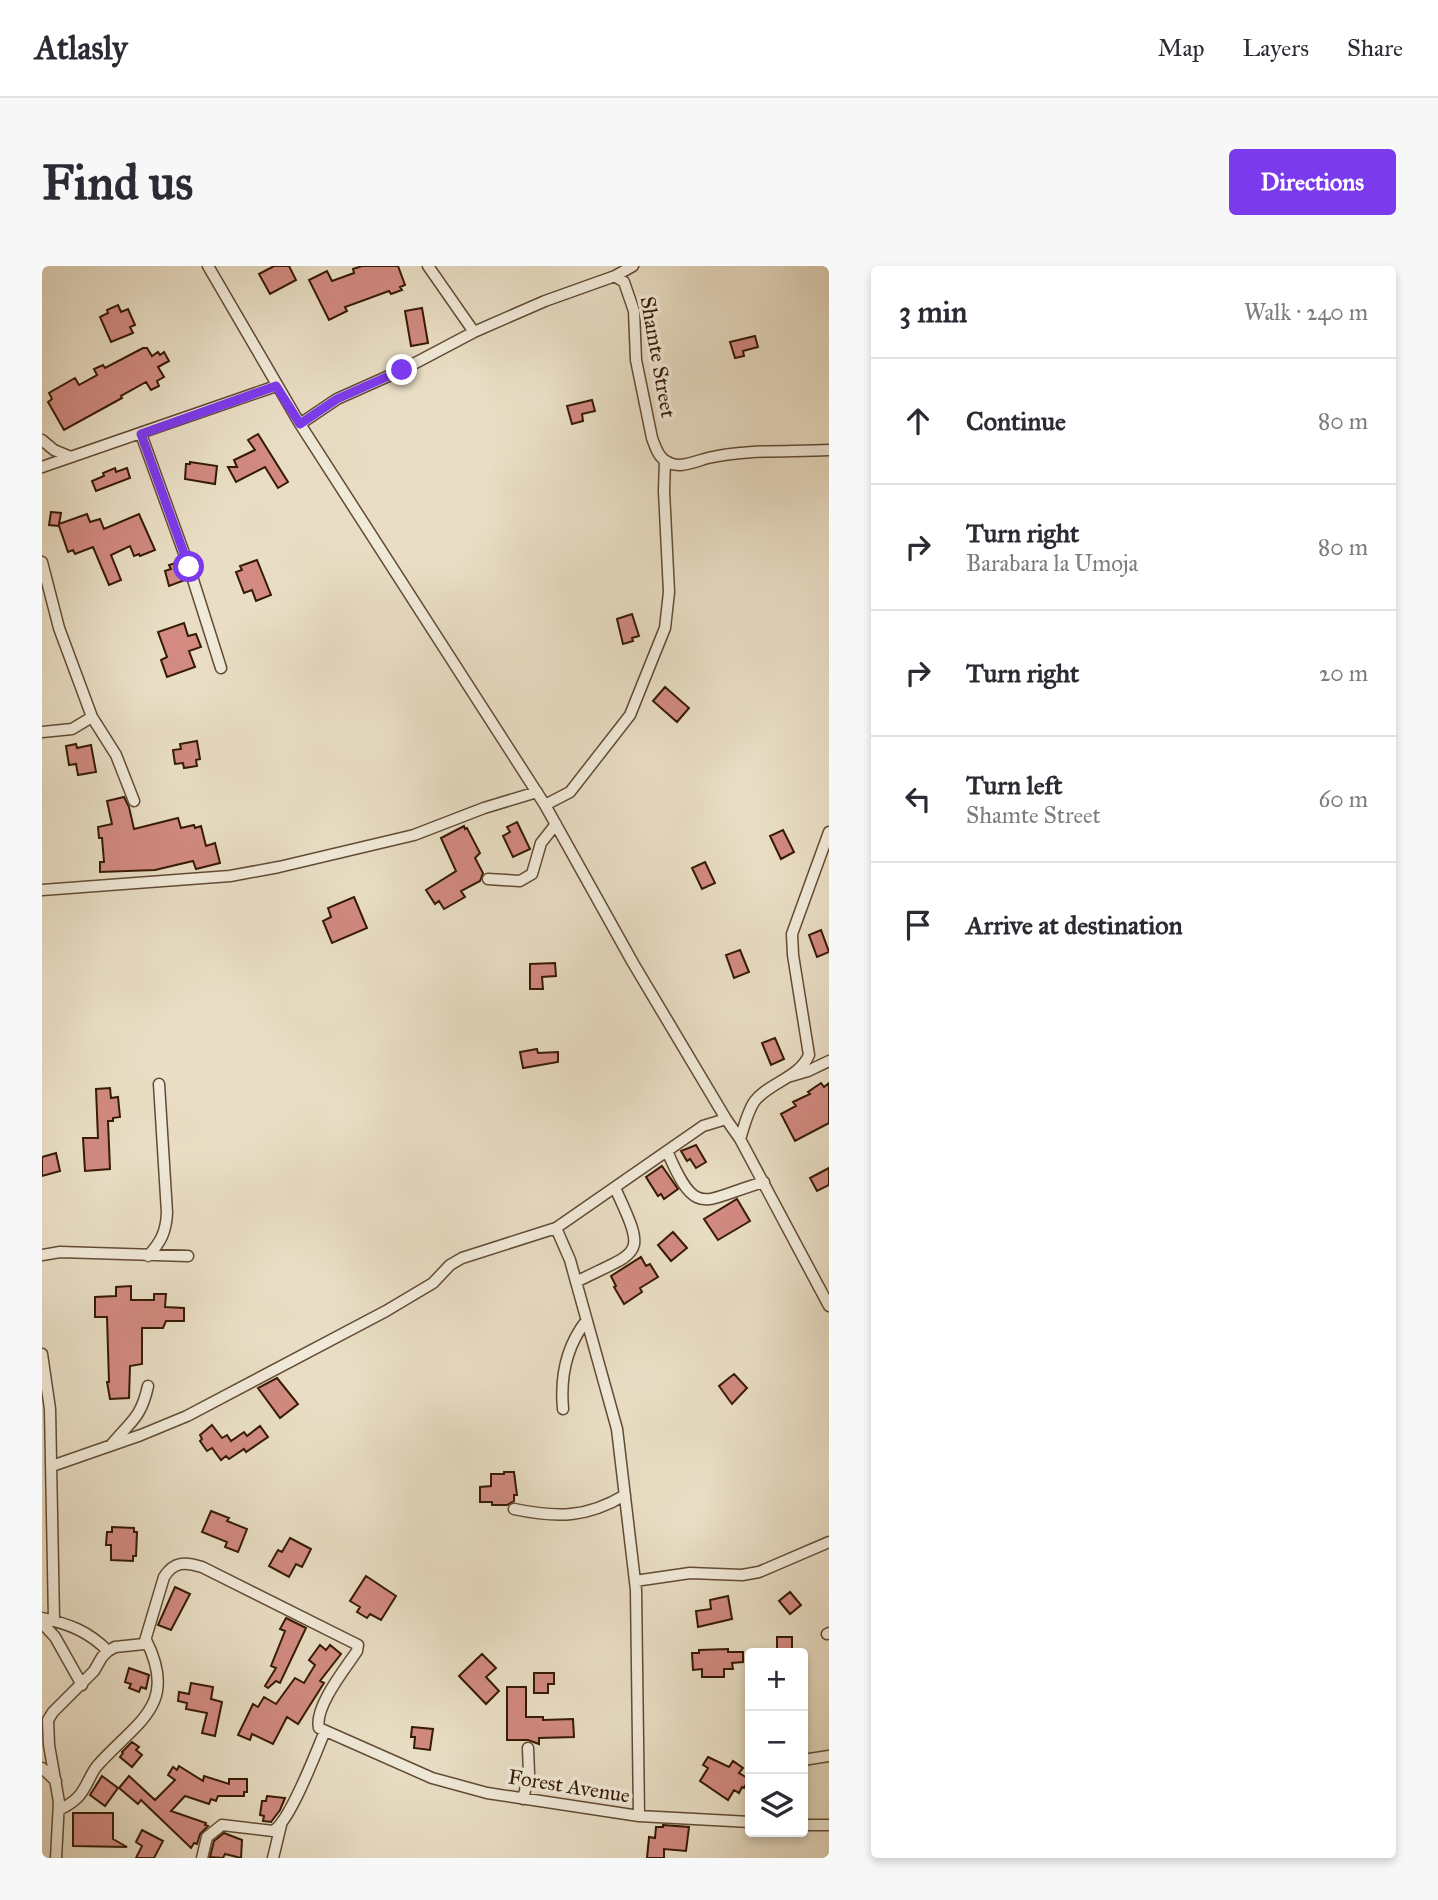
<!DOCTYPE html>
<html lang="en">
<head>
<meta charset="utf-8">
<style>
	body { margin:0; font-family:"IM FELL Great Primer",serif; background:#f7f7f7; color:#2b2b33 }
	.controls { position:absolute; right:21px; bottom:21px; display:grid; overflow:hidden; border-radius:7px; box-shadow:0 4px 10px #0003 }
	.controls button { width:63px; height:63px; display:grid; place-items:center; padding:0; border:0; border-bottom:2px solid #e1e1e2; background:#fff; color:#2b2b33; font:35px sans-serif }
	.stop { position:absolute; width:21px; height:21px; margin:-16px; border:5px solid #7c3aed; border-radius:50%; background:#fff }
	.stop.end { background:#7c3aed; border-color:#fff; box-shadow:0 2px 7px #0008 }
	.list { margin:0; padding:0; list-style:none }
	h2 { display:flex; justify-content:space-between; align-items:center; height:91px; margin:0; padding:0 28px; font-size:30px }
	h2 small { font-size:23px; font-weight:400; color:#7c7c81 }
	.list li { display:grid; grid-template-columns:46px 1fr auto; gap:21px; align-items:center; box-sizing:border-box; height:126px; padding:0 28px; border-top:2px solid #e1e1e2 }
	.list b { display:block; font-size:26px; white-space:nowrap }
	.list p { margin:0; font-size:23px; white-space:nowrap; color:#7c7c81 }
	.list em { font-size:23px; font-style:normal; color:#7c7c81 }
	.icon { flex:none; width:38px; height:38px; fill:none; stroke:currentColor; stroke-width:2; stroke-linecap:round; stroke-linejoin:round }
	.map { position:relative; flex:none; width:787px; height:1592px; overflow:hidden; border-radius:7px }
	header { display:flex; align-items:center; gap:42px; box-sizing:border-box; height:98px; padding:0 35px; background:#fff; border-bottom:2px solid #e1e1e2 }
	header strong { font-size:33px }
	nav { display:flex; gap:38px; margin-inline-start:auto; font-size:24px }
	.intro { display:flex; align-items:center; justify-content:space-between; box-sizing:border-box; height:168px; padding:0 42px }
	h1 { margin:0; font-size:49px }
	.button { padding:18px 32px; border-radius:7px; background:#7c3aed; color:#fff; font-size:24px; font-weight:700 }
	main { display:flex; gap:42px; padding:0 42px }
	aside { flex:1; background:#fff; border-radius:7px; box-shadow:0 4px 10px #0003 }
	.map>svg:first-child { display:block }
</style>
</head>
<body>
<header>
<strong>Atlasly</strong>
<nav><a>Map</a><a>Layers</a><a>Share</a></nav>
</header>
<div class="intro"><h1>Find us</h1><a class="button">Directions</a></div>
<main>
<div class="map">
<svg width="787" height="1592" viewBox="0 0 787 1592">
	<rect width="100%" height="100%" fill="#e9dec5"/>
	<filter id="stains"><feTurbulence type="fractalNoise" baseFrequency=".00286" numOctaves="4"/><feColorMatrix values="0 0 0 0 .2 0 0 0 0 .09 0 0 0 0 .02 0 0 0 .5 -.17"/></filter>
	<radialGradient id="worn" r=".72"><stop offset=".6" stop-color="#630" stop-opacity="0"/><stop offset="1" stop-color="#630" stop-opacity=".3"/></radialGradient>
	<!-- building -->
	<path fill="#d28a81" stroke="#351a02" stroke-width="2" d="M232,0H247L254,14L228,28L217,8Z
		M320,0H356L363,19L358,21L360,24L349,28L347,25L303,41L305,45L287,54L267,14L285,5L290,15L312,7L311,3Z
		M76,39L79,46L86,43L93,59L88,61L91,67L69,76L58,51L66,47L65,44Z
		M380,42L386,77L369,80L363,45Z
		M713,70L716,81L701,85L702,90L693,92L688,76Z
		M101,82H105L110,90L116,86L118,89L122,86L127,95L116,101L122,111L115,115L117,120L109,124L104,116L79,130L80,132L22,164L6,136L10,133L7,127L33,112L37,119L55,109L52,103L61,99L63,102Z
		M550,134L553,145L540,148L541,155L530,158L525,140Z
		M216,168L246,216L236,222L223,201L194,216L186,201H195L192,194L213,184L206,174Z
		M148,196L175,200L173,218L143,213L144,198H148Z
		M73,202L74,206L85,202L88,212L54,225L50,215L62,210L61,207Z
		M9,246L19,247L17,258L45,248L48,256L58,253L62,263L97,248L113,284L98,290L97,288L92,290L88,280L69,289L79,314L67,319L51,281L33,288L31,284L26,286L17,260L7,259Z
		M215,294L229,329L214,335L210,324L202,327L194,306L200,304L198,300Z
		M137,296L143,314L127,320L123,305L129,303L127,299Z
		M590,348L597,370L590,372L591,375L581,378L575,353Z
		M142,357L146,370L154,368L159,381L147,385L153,401L125,411L119,394L125,391L116,366Z
		M623,421L647,442L635,456L611,435Z
		M155,475L158,493L154,494L155,500L142,502L141,497L133,498L131,484L139,483L138,478Z
		M34,478L35,482L49,479L54,506L36,509L34,498L27,499L24,480Z
		M82,531L87,541L92,563L136,552L139,562L152,559L153,562L159,560L164,580L173,577L178,597L154,603L151,595L113,604L58,606V596H62L60,572H57L56,561L70,558L65,535Z
		M475,556L488,583L471,591L461,570L468,566L465,561Z
		M422,560L423,563L425,562L438,587L433,592L441,607L438,615L419,625L423,631L402,643L397,635L393,638L384,624L414,605L399,572Z
		M741,564L752,586L739,593L728,570Z
		M663,596L673,617L660,623L650,602Z
		M312,631L325,662L290,677L281,655L289,651L286,642Z
		M779,664L787,686L775,691L767,669Z
		M698,684L707,706L692,712L684,689Z
		M513,697L514,710L500,711L501,723H488V698Z
		M733,772L742,793L729,799L720,777Z
		M495,783L496,787L516,786V796L481,802L478,786Z
		M779,817L782,821L787,817V857L753,875L739,848L754,840L751,836L768,828L766,826Z
		M68,822L69,832L76,831L78,851L71,852V855H66L68,903L43,905L41,872H56L54,823Z
		M654,879L664,896L654,902L648,893L645,895L639,885Z
		M14,887L18,905L0,910V891Z
		M620,900L636,923L622,933L619,928L616,930L604,911Z
		M787,902V919L775,925L768,912Z
		M695,933L708,955L676,974L662,953Z
		M631,966L645,982L629,995L616,979Z
		M599,991L604,1000L608,998L616,1011L598,1022L600,1026L582,1038L572,1021L574,1020L569,1010Z
		M89,1020V1034H112V1028H124L123,1041L142,1042V1055H124L121,1062H100V1098L88,1100L87,1132L68,1133L65,1116H67L65,1051H53V1031L74,1030V1021Z
		M692,1108L705,1122L690,1138L677,1120Z
		M235,1112L256,1138L238,1152L216,1122Z
		M170,1159L180,1172L185,1169L189,1175L202,1166L205,1170L218,1160L226,1171L204,1186L202,1183L187,1193L184,1190L179,1194L170,1182L165,1185L158,1175L160,1173L158,1169Z
		M462,1206H472L475,1229H472V1235L465,1239H450V1236H438V1221L449,1220V1208H462Z
		M169,1245L187,1252L185,1255L205,1263L196,1286L183,1281L185,1276L160,1266Z
		M70,1261L92,1262V1266H95L94,1290H91V1295L69,1294V1279H64L65,1266H70Z
		M248,1272L269,1283L260,1301L254,1298L247,1311L227,1300L236,1284L240,1286Z
		M324,1310L354,1330L339,1354L328,1348L325,1352L315,1346L318,1341L308,1335Z
		M133,1321L148,1328L129,1364L116,1359Z
		M748,1326L759,1339L748,1348L737,1335Z
		M686,1330L690,1353L656,1361L654,1345L669,1343L668,1334Z
		M244,1352L264,1362L238,1417L234,1415L226,1422L223,1420L234,1402L229,1400L243,1365L238,1363Z
		M735,1371H750V1387H735Z
		M278,1379L284,1384L288,1379L299,1388L278,1415L282,1417L256,1458L245,1451L231,1478L210,1468L208,1474L196,1469L211,1438L216,1441L222,1431L234,1438L253,1412L262,1417L273,1399L267,1394Z
		M686,1383V1386H701V1396L690,1397L691,1403H682V1411H660V1403L651,1404L650,1387H657V1384Z
		M440,1388L454,1402L444,1411L457,1425L444,1438L417,1410Z
		M87,1402L107,1409L104,1423L99,1421L97,1426L87,1422L89,1418L83,1416Z
		M492,1407H512V1418H506V1427H492Z
		M149,1417L171,1421L169,1433L180,1436L173,1470L160,1467L165,1447L144,1443L145,1437L136,1435L137,1426L147,1428Z
		M465,1421H484V1451H501V1454L531,1453L532,1471L497,1472V1478L486,1474H465Z
		M370,1461L391,1463L388,1484L372,1482L373,1471H369Z
		M90,1476L97,1481L94,1484L100,1489L90,1501L78,1491L81,1487L80,1486Z
		M666,1491L687,1501L691,1495L701,1502L697,1507L707,1513L702,1522L700,1521L697,1527L692,1524L686,1534L658,1515L666,1502L661,1499Z
		M137,1500L161,1515L162,1510L187,1518V1513H205V1526H202V1530H176L174,1535L169,1533L167,1538L143,1530L129,1545L164,1557L163,1559L166,1560L158,1568L155,1578L152,1577L149,1582L99,1534L96,1538L77,1522L87,1510L113,1534L133,1514L126,1509L131,1501L135,1504Z
		M60,1510L76,1522L63,1540L48,1529Z
		M225,1530L243,1532L238,1544L229,1556L221,1555L222,1550L218,1549L220,1535H224Z
		M31,1547H71V1573L85,1581L31,1580Z
		M621,1559L647,1561L644,1585L622,1583V1592H605L607,1571L613,1572L614,1561H621Z
		M100,1564L121,1575L112,1592H94L100,1580L94,1576Z
		M182,1567L200,1574L199,1592L183,1588L181,1592L168,1591L172,1575Z"/>
	<g fill="none" stroke-linecap="round" stroke-linejoin="round">
		<defs>
			<path id="minor" d="M166,0L258,158L503,539L591,697L684,853L698,873L787,1040
				M386,0L432,66
				M573,10L591,0
				M258,158L295,133L360,104L432,66L503,35L573,10L582,16L592,45L594,94L610,172C613,180 616,191 624,195C636,204 654,195 666,192C703,183 749,186 787,184
				M99,168L147,301L179,402
				M0,174L12,184L29,191
				M0,201L234,120
				M0,296L17,362L50,451L74,489L92,535
				M0,466L30,463L50,451
				M503,539L528,526L588,449L623,362L627,326L622,225L623,195
				M446,613L478,615L490,608L499,577L514,558
				M0,624L188,610L237,601L372,569L442,542L495,526
				M749,810L766,805L787,795
				M698,873C702,861 705,847 712,836C726,817 757,812 767,789L751,689L750,668L787,566
				M625,885C655,955 661,933 722,916
				M514,962L528,994L575,1163L594,1324L597,1550
				M0,989L18,986L146,990
				M106,990C119,976 124,966 125,947L117,818
				M534,1016C599,983 606,993 573,922
				M0,1088L8,1143L12,1354
				M521,1143C518,1110 524,1081 544,1055
				M70,1178C89,1155 99,1152 106,1120
				M10,1200L99,1169L145,1150L344,1045L391,1017L408,999L420,992L514,962L661,860L684,853
				M472,1243C515,1252 545,1252 583,1229
				M593,1315L648,1307L700,1309L717,1306L787,1276
				M0,1352C27,1358 46,1365 66,1385
				M0,1357L13,1371L40,1419
				M785,1368L787,1367
				M761,1494L787,1490
				M0,1502L14,1515
				M481,1533L487,1508L486,1482
				M17,1544C23,1541 30,1537 35,1532C44,1524 47,1510 55,1500C95,1455 137,1440 104,1374
				M761,1559H787
				M14,1592L17,1536L7,1479L6,1454L11,1446L52,1405L60,1391L66,1385L73,1381L102,1378L122,1311C132,1295 143,1296 160,1301L316,1379L315,1385C303,1403 272,1441 277,1462L390,1512L445,1527L597,1550L708,1556
				M160,1592L165,1571L180,1559L231,1565C248,1556 274,1486 283,1465
				M231,1592L239,1559"/>
		</defs>
		<!-- minor casing -->
		<use href="#minor" stroke="#624b33" stroke-width="13"/>
		<!-- minor -->
		<use href="#minor" stroke="#f1ead9" stroke-width="10"/>
	</g>
	<g fill="none" stroke-linecap="round" stroke-linejoin="round">
		<!-- route -->
		<path stroke="#7c3aed" stroke-width="9" d="M147,301L99,168L234,120L258,158L295,133L360,104"/>
	</g>
	<g text-anchor="middle" dominant-baseline="central" stroke-width="7" stroke-linejoin="round" paint-order="stroke">
		<!-- street labels -->
		<g font-size="21" fill="#351a02" stroke="#f1ead9">
			<text transform="translate(616 91) rotate(80)">Shamte Street</text>
			<text transform="translate(527 1520) rotate(9)">Forest Avenue</text>
		</g>
	</g>
	<rect width="100%" height="100%" filter="url(#stains)"/>
	<rect width="100%" height="100%" fill="url(#worn)"/>
</svg>
<div class="controls">
<button>+</button>
<button>−</button>
<button><svg class="icon" aria-label="layers" viewBox="0 0 24 24"><path d="M12 4l9 5-9 5-9-5zM3 14l9 5 9-5"/></svg></button>
</div>
<div class="stop" style="left:147px;top:301px"></div>
<div class="stop end" style="left:360px;top:104px"></div>
</div>
<aside>
<h2>3 min<small>Walk · 240 m</small></h2>
<ul class="list">
<li><svg class="icon" aria-label="ahead" viewBox="0 0 24 24"><path d="M12 20V5M6 11l6-6 6 6"/></svg><div><b>Continue</b></div><em>80 m</em></li>
<li><svg class="icon" aria-label="right" viewBox="0 0 24 24"><path d="M7 20v-9h11M14 6l5 5-5 5"/></svg><div><b>Turn right</b><p>Barabara la Umoja</p></div><em>80 m</em></li>
<li><svg class="icon" aria-label="right" viewBox="0 0 24 24"><path d="M7 20v-9h11M14 6l5 5-5 5"/></svg><div><b>Turn right</b></div><em>20 m</em></li>
<li><svg class="icon" aria-label="left" viewBox="0 0 24 24"><path d="M17 20v-9H6M10 6l-5 5 5 5"/></svg><div><b>Turn left</b><p>Shamte Street</p></div><em>60 m</em></li>
<li><svg class="icon" aria-label="arrive" viewBox="0 0 24 24"><path d="M6 21V4h12l-3 4 3 4H6"/></svg><div><b>Arrive at destination</b></div></li>
</ul>
</aside>
</main>
</body>
</html>
